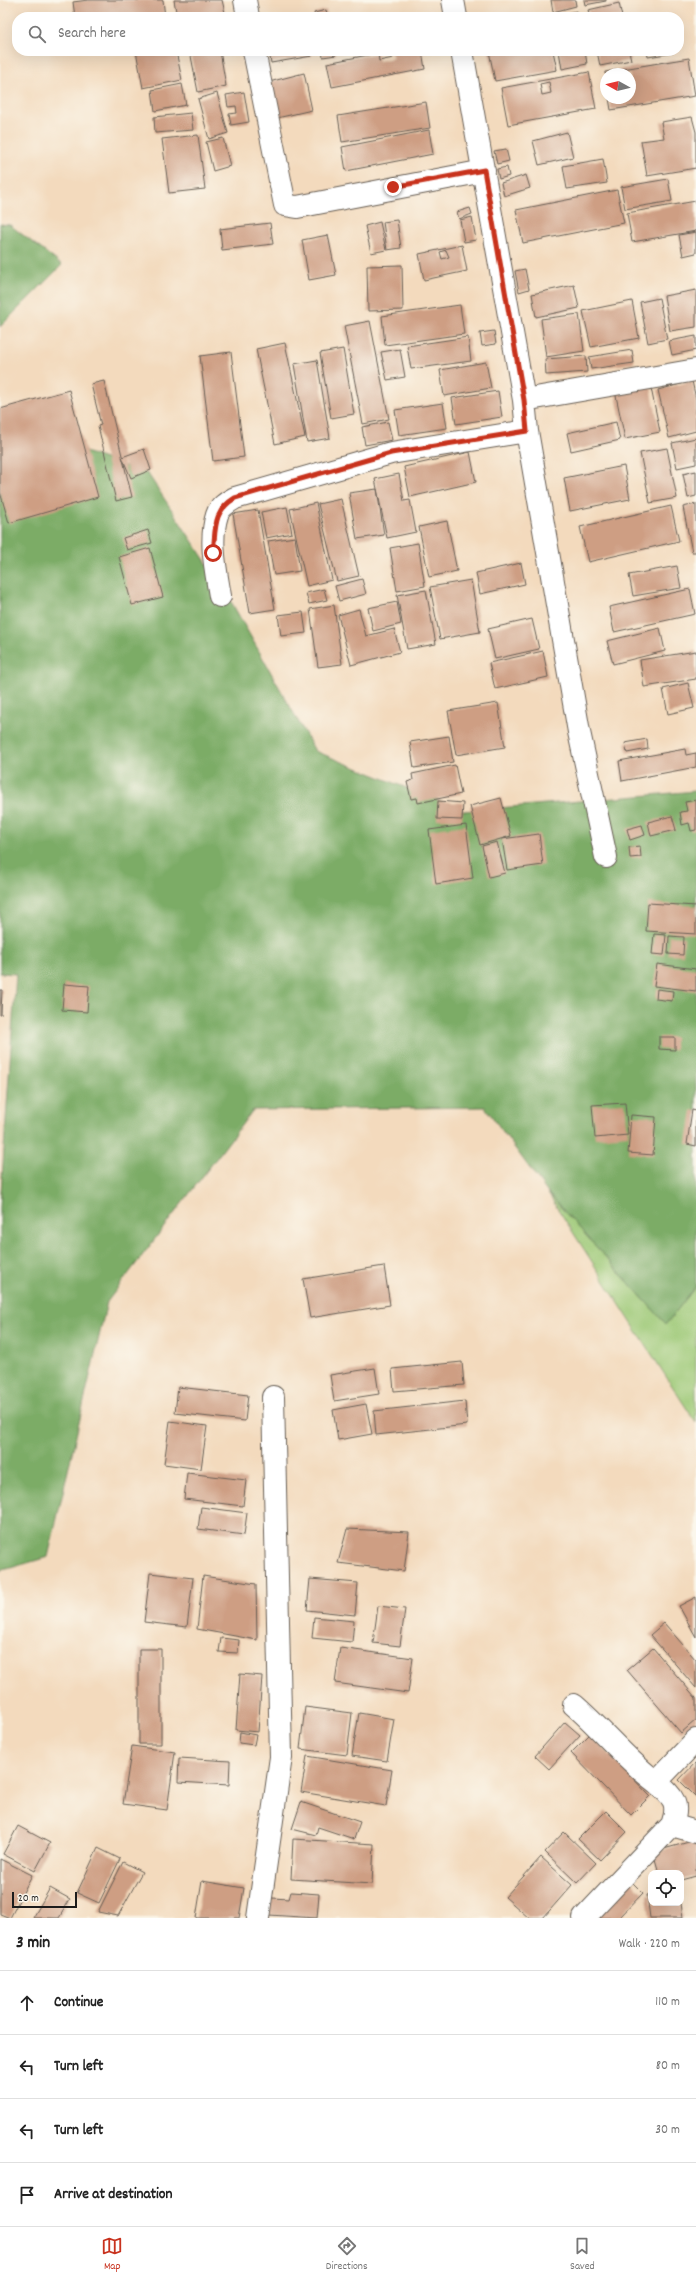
<!DOCTYPE html>
<html lang="en">
<head>
<meta charset="utf-8">
<style>
	body { margin:0; font-family:Dekko,sans-serif; background:#f2f2f2; color:#222 }
	.controls { position:absolute; right:12px; bottom:12px; display:grid; overflow:hidden; border-radius:8px; box-shadow:0 4px 16px #0002 }
	.controls button { width:36px; height:36px; display:grid; place-items:center; padding:0; border:0; border-bottom:1px solid #e0e0e0; background:#fff; color:#222; font:20px sans-serif }
	.compass { position:absolute; left:600px; top:68px; width:36px; height:36px; border-radius:50%; background:#fff; box-shadow:0 4px 16px #0002; rotate:278deg }
	.scale { position:absolute; left:12px; bottom:10px; width:65px; box-sizing:border-box; padding-left:4px; border:2px solid #1c1c1c; border-top:0; font-size:11px; line-height:14px; white-space:nowrap; color:#1c1c1c; -webkit-text-stroke:3px #fbf7ec; paint-order:stroke }
	.stop { position:absolute; width:12px; height:12px; margin:-9px; border:3px solid #c8321e; border-radius:50%; background:#fff }
	.stop.end { background:#c8321e; border-color:#fff; box-shadow:0 1px 4px #0008 }
	.list { margin:0; padding:0; list-style:none }
	h2 { display:flex; justify-content:space-between; align-items:center; height:52px; margin:0; padding:0 16px; font-size:17px }
	h2 small { font-size:13px; font-weight:400; color:#767676 }
	.list li { display:grid; grid-template-columns:26px 1fr auto; gap:12px; align-items:center; box-sizing:border-box; height:64px; padding:0 16px; border-top:1px solid #e0e0e0 }
	.list b { display:block; font-size:15px; white-space:nowrap }
	.list em { font-size:13px; font-style:normal; color:#767676 }
	.icon { flex:none; width:22px; height:22px; fill:none; stroke:currentColor; stroke-width:2; stroke-linecap:round; stroke-linejoin:round }
	.map { position:relative; flex:none; width:696px; height:1918px; overflow:hidden }
	.search { position:absolute; background:#fff; box-shadow:0 4px 16px #0002; left:12px; right:12px; top:12px; height:44px; display:flex; align-items:center; gap:10px; box-sizing:border-box; padding:0 14px; border-radius:16px; color:#767676; font-size:15px }
	.sheet { height:308px; background:#fff }
	nav { display:flex; justify-content:space-around; align-items:center; box-sizing:border-box; height:56px; border-top:1px solid #e0e0e0; background:#fff; font-size:11px; color:#767676 }
	nav a { display:grid; justify-items:center; gap:2px }
	nav .on { color:#c8321e }
	.map>svg:first-child { display:block }
</style>
</head>
<body>
<div class="map">
<svg width="696" height="1918" viewBox="0 0 696 1918">
	<rect width="100%" height="100%" fill="#fbf7ec"/>
	<filter id="ink" filterUnits="userSpaceOnUse"><feTurbulence type="fractalNoise" baseFrequency=".025" numOctaves="2"/><feDisplacementMap in="SourceGraphic" scale="8" xChannelSelector="R" yChannelSelector="G"/><feConvolveMatrix kernelMatrix="1 2 1 2 8 2 1 2 1" color-interpolation-filters="sRGB"/></filter>
	<filter id="wash" filterUnits="userSpaceOnUse"><feTurbulence type="fractalNoise" baseFrequency=".012" numOctaves="4" result="noise"/><feDisplacementMap in="SourceGraphic" scale="16" xChannelSelector="R" yChannelSelector="G"/><feGaussianBlur stdDeviation="0.9" result="paint"/><feColorMatrix in="noise" values="0 0 0 0 0 0 0 0 0 0 0 0 0 0 0 0 0 1.4 0 .05"/><feComposite in="paint" operator="in"/></filter>
	<g filter="url(#wash)">
		<rect width="100%" height="100%" fill="#f3dabd"/>
		<!-- green -->
		<path fill="#9bc875" stroke="#5c7248" d="M547,1192L666,1324L696,1286V1423Z"/>
		<!-- forest -->
		<path fill="#7cac66" stroke="#4c6441" d="M0,224L10,225L62,265L0,327Z
			M0,422L148,474L224,589L315,751L464,811L696,791V1286L666,1324L547,1192L485,1107L253,1110L107,1302L48,1557L0,1571V1207L16,974L0,973Z"/>
		<g id="blocks">
			<!-- building -->
			<path fill="#ce9e83" fill-rule="evenodd" d="M88,0H163L165,17H75L73,2Z
				M174,0H222L226,17H177Z
				M551,0H575L576,6L553,12Z
				M584,0H606V1L585,5Z
				M619,3L622,17H590L588,10Z
				M326,10L328,17H315L314,13Z
				M577,11L578,17H550V16Z
				M136,51H176L182,80L143,88Z
				M190,51H220L226,86L198,92Z
				M269,51H312V56L271,63Z
				M322,51H335L336,55L323,57Z
				M391,51H422L425,69L332,87L327,63L378,53L379,61L393,58Z
				M489,51H553L557,70L495,81Z
				M559,51H585L587,64L562,69Z
				M597,51H629L631,60L600,66Z
				M647,51H673V53L648,57Z
				M689,58L695,96L611,110L609,98H630V74H605V72Z
				M589,72L596,109L508,125L501,88ZM549,82L551,93L542,95L540,84Z
				M304,73L312,110L277,118L269,82Z
				M182,84L186,105L155,111L152,90Z
				M244,92L249,122L231,125L229,114L237,113L236,106L228,107L226,95Z
				M217,93L228,133L209,139L198,99Z
				M426,102L430,128L342,142L338,116Z
				M191,113L193,130L155,133L154,117Z
				M692,117L696,132V168L647,176L641,141L664,138L661,122Z
				M429,130L433,154L346,171L342,147Z
				M567,132L573,157L539,165L533,141Z
				M198,135L205,189L169,193L162,139Z
				M223,138L230,166L213,171L206,142Z
				M506,149L509,161L497,164L494,151Z
				M603,159L607,183L567,189L563,166Z
				M507,167L509,176L499,179L497,169Z
				M526,175L530,188L504,196L501,183Z
				M668,179L672,201L625,209L621,187Z
				M617,190L624,223L523,243L516,210Z
				M696,201V231L632,242L627,213Z
				M470,208L472,214L459,219L457,212Z
				M472,217L476,240L464,242L460,220Z
				M397,220L401,248L387,250L383,222Z
				M380,222L386,250L371,253L365,226Z
				M270,223L273,244L222,250L220,229Z
				M696,232V253L683,256L679,235Z
				M328,235L336,275L309,280L302,240Z
				M462,245L467,271L424,280L419,254ZM446,250L449,257L442,259L440,252Z
				M402,265L403,310L368,311L367,266Z
				M525,269L529,289L519,292L515,271Z
				M574,285L579,308L536,317L532,294Z
				M696,290V327L670,331L664,296Z
				M659,298L667,339L648,343L640,302Z
				M632,301L639,338L591,347L583,311Z
				M460,305L464,334L385,345L382,316Z
				M579,314L584,351L546,357L541,319Z
				M370,321L389,419L363,424L344,326Z
				M494,331L496,344L482,346L480,333Z
				M696,336V350L672,355L669,341Z
				M468,337L471,361L411,369L407,346Z
				M285,343L305,437L275,444L256,349Z
				M343,349L354,414L331,418L320,353Z
				M400,349L405,377L387,380L381,352Z
				M632,350L634,363L591,369L589,357Z
				M231,352L244,457L213,461L200,356Z
				M586,356L587,372L546,375L545,359Z
				M317,360L330,438L307,442L294,364Z
				M486,362L491,388L444,396L440,370Z
				M104,381L132,497L116,501L98,426L101,425L91,384Z
				M692,381L696,399V431L669,438L658,390Z
				M650,383L660,432L625,439L615,391Z
				M69,390L98,497L9,523L0,492V409Z
				M498,391L502,417L456,424L452,398Z
				M443,403L447,428L399,435L395,410Z
				M388,422L392,440L365,445L362,427Z
				M616,422L620,440L571,451L567,433Z
				M696,438V464L677,468L672,443Z
				M667,448L677,498L650,503L640,453Z
				M144,449L151,470L131,478L122,457Z
				M470,452L476,482L410,497L404,467Z
				M624,466L630,499L570,511L564,478Z
				M696,471V496L688,498L683,474Z
				M399,474L404,501L410,500L416,532L387,538L375,479Z
				M377,489L384,535L357,539L349,493Z
				M341,499L359,576L337,581L318,504Z
				M316,503L332,580L307,586L290,509Z
				M696,504V552H692L683,507Z
				M671,506L679,541L588,562L580,527Z
				M287,507L292,533L266,538L261,512Z
				M258,510L275,609L250,613L233,514Z
				M447,521L457,571L429,577L419,527Z
				M148,530L152,543L127,550L123,538Z
				M295,537L300,571L274,575L268,541Z
				M418,543L425,586L397,591L390,548Z
				M150,548L163,597L132,605L119,557Z
				M521,563L525,584L480,594L476,573Z
				M677,566L681,588L633,596L629,575Z
				M362,579L366,594L339,601L335,586Z
				M471,580L480,632L440,639L430,587Z
				M324,589L327,600L309,604L306,593Z
				M690,589L695,614L614,632L609,607Z
				M426,590L436,644L407,649L397,595Z
				M397,602L401,624L373,631L368,608Z
				M334,605L342,664L318,667L310,609Z
				M359,609L366,636L394,629L400,652L351,665L338,615Z
				M303,612L306,633L281,636L278,615Z
				M532,619L539,649L495,659L488,629Z
				M660,628L665,651L613,664L607,641Z
				M543,651L548,677L495,689L489,663Z
				M696,651V679L644,687L640,660Z
				M688,683L694,708L668,714L663,689Z
				M498,703L505,747L456,755L448,711Z
				M449,736L453,762L414,768L410,742Z
				M647,739L648,749L627,753L625,743Z
				M685,749L686,755L696,753V767L622,781L619,761Z
				M455,765L461,794L418,803L417,798L411,799L407,782L413,780L412,774Z
				M501,798L511,836L480,845L470,806Z
				M696,800V830L691,831L689,823L682,825L680,812L687,811L685,802Z
				M438,801L463,803L462,820L437,819Z
				M672,816L676,830L651,836L648,822Z
				M466,825L473,878L436,884L429,830Z
				M642,825L645,835L630,840L627,829Z
				M539,834L543,865L507,870L502,839Z
				M497,842L505,873L489,877L482,846Z
				M640,846L641,857L630,858L629,847Z
				M648,903L696,906V934L646,931Z
				M654,934L666,935L664,955L652,954Z
				M669,936L684,937L683,955L668,954Z
				M657,964L696,969V991L654,986Z
				M64,984L89,986L87,1012L62,1010Z
				M657,989L673,991L672,1001L656,999Z
				M0,990H2L1,1015H0Z
				M659,1037H675V1050L659,1049Z
				M625,1103L628,1135L595,1138L592,1105Z
				M692,1110L696,1111V1146L687,1144Z
				M631,1115L656,1117L653,1155L628,1153Z
				M384,1266L390,1305L310,1318L303,1279Z
				M462,1362L464,1385L394,1391L392,1369Z
				M375,1368L379,1394L334,1401L330,1375Z
				M178,1387L248,1395L245,1421L175,1413Z
				M465,1401L467,1425L376,1435L374,1411Z
				M366,1404L372,1434L338,1440L333,1410Z
				M170,1421L207,1426L201,1469L164,1464Z
				M187,1473L246,1480L243,1506L184,1499Z
				M201,1507L247,1513L244,1535L198,1529Z
				M347,1529L409,1532L404,1571L338,1563Z
				M150,1573L193,1578L187,1627L144,1622Z
				M203,1576L256,1584L257,1640L197,1629Z
				M310,1579L358,1583L355,1615L307,1610Z
				M696,1597V1637L679,1606Z
				M378,1606L405,1609L400,1646L373,1643Z
				M314,1617L354,1621L352,1642L312,1638Z
				M664,1623L696,1660V1688L650,1635Z
				M221,1638L239,1640L238,1653L219,1652Z
				M340,1648L413,1658L408,1693L335,1683Z
				M653,1648L696,1698V1720L681,1733L627,1670Z
				M139,1649H161V1744H139Z
				M240,1674L262,1676L258,1732L236,1730Z
				M305,1707L352,1713L347,1755L300,1749Z
				M359,1713L394,1719L387,1761L352,1756Z
				M565,1722L580,1735L549,1769L535,1756Z
				M240,1732L256,1735L254,1745L239,1743Z
				M590,1734L650,1796L631,1815L571,1753Z
				M132,1746L175,1752L167,1810L123,1804Z
				M307,1756L392,1770L386,1806L301,1792Z
				M179,1758L230,1761L229,1785L178,1782Z
				M696,1762V1797L679,1780Z
				M301,1802L360,1822L354,1839L318,1827L316,1835L292,1829Z
				M606,1811L627,1832L600,1860L578,1839Z
				M18,1826L50,1843L35,1871L3,1854Z
				M564,1832L596,1863L577,1883L545,1852Z
				M293,1839L374,1844L372,1884L291,1879Z
				M696,1840V1876L681,1880V1873H659L653,1852Z
				M98,1848L120,1859L99,1903L77,1893Z
				M541,1857L572,1885L543,1918H529L505,1897Z
				M0,1859L32,1875L10,1918L0,1914Z
				M123,1862L142,1872L118,1916L98,1912Z
				M630,1880L643,1893L619,1918H593Z
				M202,1881L244,1888L239,1918H196Z
				M50,1888L70,1899L59,1918H33Z
				M291,1892L319,1894L317,1918L269,1915L272,1898L289,1899Z
				M651,1894V1903H681L683,1918H650L647,1895Z"/>
		</g>
	</g>
	<g filter="url(#ink)">
		<use href="#blocks" fill-opacity="0" stroke="#675e54" stroke-width="1"/>
		<g fill="none" stroke-linecap="round" stroke-linejoin="round">
			<defs>
				<path id="minor" d="M245,0L248,17
					M453,0L456,17
					M254,51L285,205L297,207L484,171
					M462,51L524,400L527,431L579,732L606,857
					M524,400L696,370
					M220,596C216,571 209,540 217,515C220,506 228,502 235,498L391,453L527,431
					M574,1705C602,1729 628,1762 656,1782
					M672,1825L696,1832
					M258,1918L281,1757L273,1397
					M584,1918L672,1825C680,1802 673,1797 656,1782L696,1740"/>
			</defs>
			<!-- minor casing -->
			<use href="#minor" stroke="#675e54" stroke-width="24"/>
			<!-- minor -->
			<use href="#minor" stroke="#fff" stroke-width="22"/>
		</g>
	</g>
	<g fill="none" stroke-linecap="round" stroke-linejoin="round" filter="url(#ink)">
		<!-- route -->
		<path stroke="#c8321e" stroke-width="5" d="M213,553C216,529 212,512 235,498L391,453L527,431L524,400L484,170L393,187"/>
	</g>
</svg>
<div class="controls">
<button><svg class="icon" aria-label="locate" viewBox="0 0 24 24"><circle cx="12" cy="12" r="6"/><path d="M12 2v4M12 18v4M2 12h4M18 12h4"/></svg></button>
</div>
<svg class="compass" viewBox="-18 -18 36 36"><path d="M0-13l5 13h-10z" fill="#e53935"/><path d="M0 13l5-13h-10z" fill="#767676"/></svg>
<div class="scale">20 m</div>
<div class="stop" style="left:213px;top:553px"></div>
<div class="stop end" style="left:393px;top:187px"></div>
<div class="search"><svg class="icon" aria-label="search" viewBox="0 0 24 24"><circle cx="10" cy="10" r="6"/><path d="M15 15l6 6"/></svg>Search here</div>
</div>
<section class="sheet">
<h2>3 min<small>Walk · 220 m</small></h2>
<ul class="list">
<li><svg class="icon" aria-label="ahead" viewBox="0 0 24 24"><path d="M12 20V5M6 11l6-6 6 6"/></svg><div><b>Continue</b></div><em>110 m</em></li>
<li><svg class="icon" aria-label="left" viewBox="0 0 24 24"><path d="M17 20v-9H6M10 6l-5 5 5 5"/></svg><div><b>Turn left</b></div><em>80 m</em></li>
<li><svg class="icon" aria-label="left" viewBox="0 0 24 24"><path d="M17 20v-9H6M10 6l-5 5 5 5"/></svg><div><b>Turn left</b></div><em>30 m</em></li>
<li><svg class="icon" aria-label="arrive" viewBox="0 0 24 24"><path d="M6 21V4h12l-3 4 3 4H6"/></svg><div><b>Arrive at destination</b></div></li>
</ul>
</section>
<nav>
<a class="on"><svg class="icon" aria-label="map" viewBox="0 0 24 24"><path d="M3 6l6-2 6 2 6-2v14l-6 2-6-2-6 2zM9 4v14M15 6v14"/></svg>Map</a>
<a><svg class="icon" aria-label="directions" viewBox="0 0 24 24"><path d="M12 3l9 9-9 9-9-9zM9 14v-3h6M13 9l2 2-2 2"/></svg>Directions</a>
<a><svg class="icon" aria-label="saved" viewBox="0 0 24 24"><path d="M7 4h10v16l-5-4-5 4z"/></svg>Saved</a>
</nav>
</body>
</html>
